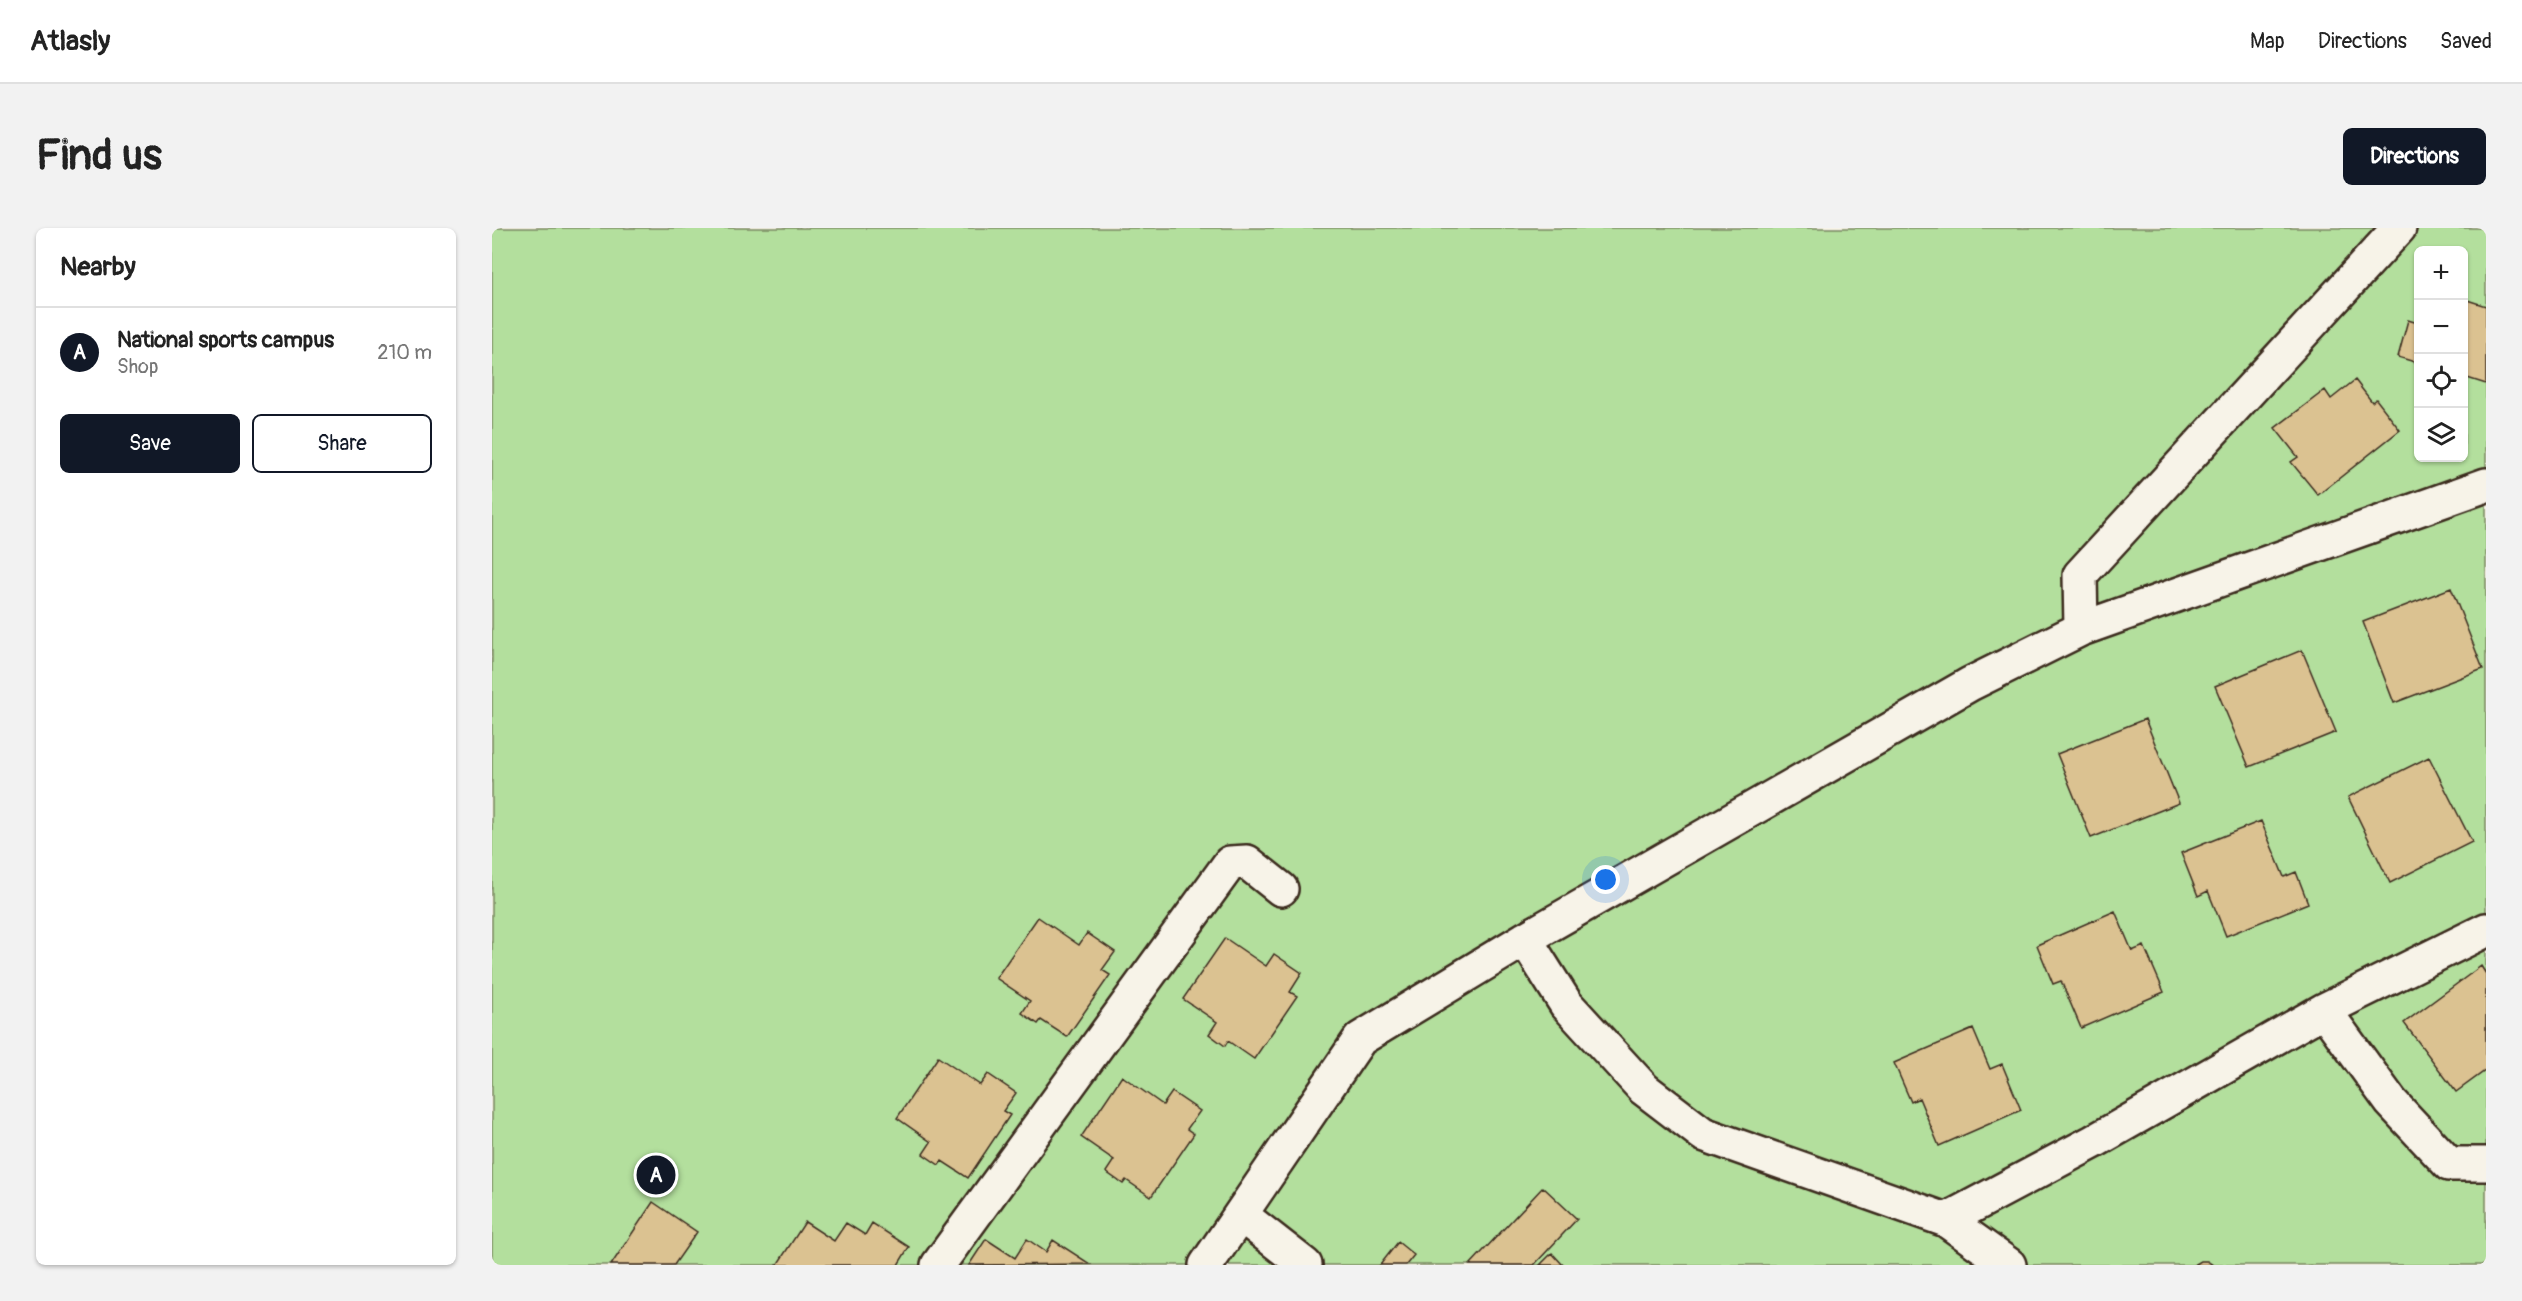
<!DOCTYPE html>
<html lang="en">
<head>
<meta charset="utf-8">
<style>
	body { margin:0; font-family:Pangolin,sans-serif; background:#f2f2f2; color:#222 }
	.controls { position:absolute; right:18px; top:18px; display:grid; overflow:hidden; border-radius:9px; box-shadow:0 2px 4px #0004 }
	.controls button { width:54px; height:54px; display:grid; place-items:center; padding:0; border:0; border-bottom:2px solid #e0e0e0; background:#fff; color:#222; font:30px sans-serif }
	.you { position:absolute; left:1114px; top:652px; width:21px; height:21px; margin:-15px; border:4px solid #fff; border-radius:50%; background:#1a73e8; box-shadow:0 0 0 9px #1a73e833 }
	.badge { display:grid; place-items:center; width:39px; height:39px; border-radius:50%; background:#111827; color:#fff; font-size:20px; font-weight:700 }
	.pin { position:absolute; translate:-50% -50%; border:3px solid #fff; box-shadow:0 2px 6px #0006 }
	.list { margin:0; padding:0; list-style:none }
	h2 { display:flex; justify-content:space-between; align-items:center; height:78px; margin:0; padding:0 24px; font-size:26px }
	h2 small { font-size:20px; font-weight:400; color:#767676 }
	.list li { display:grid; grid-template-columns:39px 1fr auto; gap:18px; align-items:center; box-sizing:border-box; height:90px; padding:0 24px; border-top:2px solid #e0e0e0 }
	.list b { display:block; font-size:22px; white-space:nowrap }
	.list p { margin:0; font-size:20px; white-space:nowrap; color:#767676 }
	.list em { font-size:20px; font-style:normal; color:#767676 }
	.actions { display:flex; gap:12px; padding:18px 24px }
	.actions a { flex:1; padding:14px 0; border:2px solid #111827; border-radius:9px; text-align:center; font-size:21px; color:#111827 }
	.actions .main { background:#111827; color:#fff }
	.icon { flex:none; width:33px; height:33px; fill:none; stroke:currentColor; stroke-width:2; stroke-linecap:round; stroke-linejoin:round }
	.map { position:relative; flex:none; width:1994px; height:1037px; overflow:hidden; border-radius:9px }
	header { display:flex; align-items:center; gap:36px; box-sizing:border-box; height:84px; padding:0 30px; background:#fff; border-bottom:2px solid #e0e0e0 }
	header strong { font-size:28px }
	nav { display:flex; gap:33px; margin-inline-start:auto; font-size:21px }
	.intro { display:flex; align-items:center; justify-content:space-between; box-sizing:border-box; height:144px; padding:0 36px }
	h1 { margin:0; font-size:42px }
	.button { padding:15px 27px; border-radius:9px; background:#111827; color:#fff; font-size:21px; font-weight:700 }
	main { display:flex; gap:36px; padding:0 36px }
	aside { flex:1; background:#fff; border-radius:9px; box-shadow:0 2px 4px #0004 }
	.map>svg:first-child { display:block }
</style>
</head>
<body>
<header>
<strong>Atlasly</strong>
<nav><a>Map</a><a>Directions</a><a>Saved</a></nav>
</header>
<div class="intro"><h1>Find us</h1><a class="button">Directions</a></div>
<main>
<aside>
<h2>Nearby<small></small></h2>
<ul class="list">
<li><span class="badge">A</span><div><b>National sports campus</b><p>Shop</p></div><em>210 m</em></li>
</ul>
<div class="actions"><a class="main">Save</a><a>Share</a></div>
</aside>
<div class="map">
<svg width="1994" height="1037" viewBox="0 0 1994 1037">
	<rect width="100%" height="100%" fill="#f7f3e8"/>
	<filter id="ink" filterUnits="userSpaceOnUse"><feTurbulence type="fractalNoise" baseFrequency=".0167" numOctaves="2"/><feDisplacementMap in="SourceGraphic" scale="12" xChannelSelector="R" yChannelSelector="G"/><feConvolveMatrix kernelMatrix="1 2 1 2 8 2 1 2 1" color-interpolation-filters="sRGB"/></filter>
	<g filter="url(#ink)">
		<!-- green -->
		<path fill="#b3df9d" stroke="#77845e" stroke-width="1.5" fill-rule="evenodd" d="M0,0H1994V1037H0ZM1926,22H1972V230H1926Z"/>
		<!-- building -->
		<path fill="#dbc291" stroke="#3b2a1e" stroke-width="1.5" d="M1972,71L1994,78V156L1972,149Z
			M1916,92L1926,95V135L1906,129Z
			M1863,152L1880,174L1884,171L1908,202L1826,267L1799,234L1806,229L1783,200L1833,162L1839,171Z
			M1959,360L1991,441L1902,475L1871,394Z
			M1810,422L1844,504L1757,539L1723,458Z
			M1653,491L1687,575L1599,610L1565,526Z
			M1937,529L1980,614L1898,655L1856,569Z
			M1769,593L1792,649L1804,644L1816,675L1734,708L1716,663L1706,668L1689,625Z
			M1623,683L1640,723L1652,718L1672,764L1589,800L1569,753L1561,756L1545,717Z
			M546,689L587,717L595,705L623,724L610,742L618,747L575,809L549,792L546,796L530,785L538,773L504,750Z
			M733,710L774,738L782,726L810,745L798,764L805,768L762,831L736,813L733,818L717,806L725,794L691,771Z
			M1989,738L1994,746V842L1964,864L1912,795Z
			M1481,801L1498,841L1510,836L1529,882L1447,918L1427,870L1419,874L1402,835Z
			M446,829L488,857L496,846L524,865L511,883L518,887L476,950L450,933L447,937L431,926L439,914L405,890Z
			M630,848L671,877L680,864L708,883L695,901L702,906L659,969L634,952L631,956L614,944L622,932L589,909Z
			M1051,959L1085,991L1042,1037H978Z
			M161,974L205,1004L182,1037H119Z
			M313,994L342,1013L354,995L373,1007L380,995L417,1019L406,1037H285Z
			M494,1011L523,1030L535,1011L554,1024L561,1012L598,1036L477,1037Z
			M906,1014L922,1027L914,1037H888Z
			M1060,1025L1071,1037H1048Z
			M1709,1033H1715L1721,1037H1702Z"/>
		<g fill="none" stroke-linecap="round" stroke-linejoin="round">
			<defs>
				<path id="minor" d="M1589,401L1588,347L1907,0
					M1033,711L1074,776L1152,861L1211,906L1454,992L1517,1037
					M1832,782L1899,874L1957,936H1994
					M749,987L813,1037
					M1454,992L1601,914L1832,782L1994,702
					M446,1037L738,635L755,634L789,661
					M714,1037L868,811L1033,711L1478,456L1589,401L1994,257"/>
			</defs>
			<!-- minor casing -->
			<use href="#minor" stroke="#3b2a1e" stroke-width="38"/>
			<!-- minor -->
			<use href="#minor" stroke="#f7f3e8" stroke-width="33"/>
		</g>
	</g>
</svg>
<div class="controls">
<button>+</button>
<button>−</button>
<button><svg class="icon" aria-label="locate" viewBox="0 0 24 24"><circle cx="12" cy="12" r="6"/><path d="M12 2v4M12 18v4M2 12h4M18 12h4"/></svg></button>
<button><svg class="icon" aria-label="layers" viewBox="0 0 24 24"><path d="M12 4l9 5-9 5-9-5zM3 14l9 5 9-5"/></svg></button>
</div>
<div class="you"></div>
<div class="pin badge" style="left:164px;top:947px">A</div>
</div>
</main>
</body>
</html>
